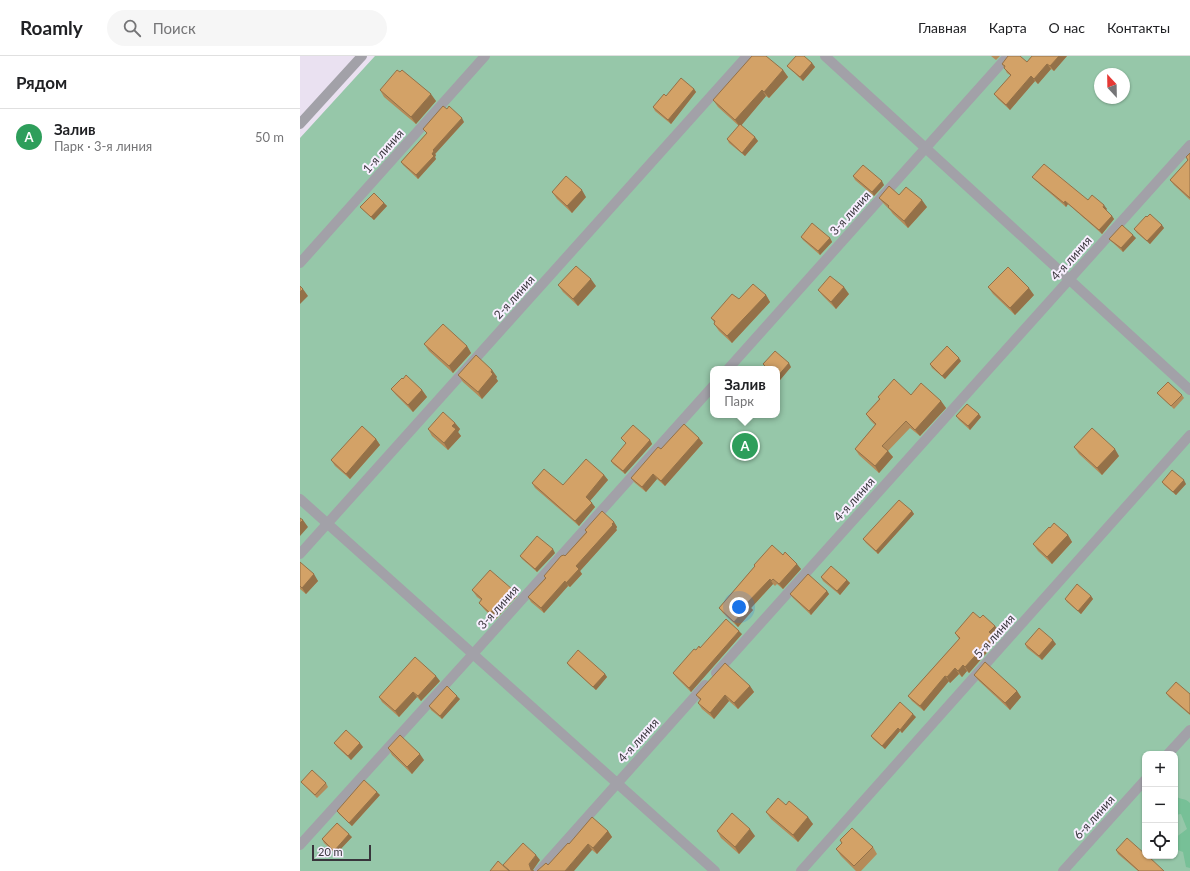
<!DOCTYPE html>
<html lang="ru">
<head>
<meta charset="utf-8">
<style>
	body { margin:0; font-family:Lato,sans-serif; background:#f6f6f6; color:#202124 }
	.controls { position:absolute; right:12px; bottom:12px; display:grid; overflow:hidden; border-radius:8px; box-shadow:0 1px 3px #0004 }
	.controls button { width:36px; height:36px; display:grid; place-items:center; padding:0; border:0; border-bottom:1px solid #e0e0e0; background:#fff; color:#202124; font:20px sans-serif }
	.compass { position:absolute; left:794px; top:12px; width:36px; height:36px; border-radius:50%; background:#fff; box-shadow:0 1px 3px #0004; rotate:338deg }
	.scale { position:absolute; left:12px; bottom:10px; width:59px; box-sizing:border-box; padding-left:4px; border:2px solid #38353b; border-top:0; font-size:11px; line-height:14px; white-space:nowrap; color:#38353b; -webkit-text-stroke:3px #f7eefe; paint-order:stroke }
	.you { position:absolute; left:439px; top:551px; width:14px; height:14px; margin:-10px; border:3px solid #fff; border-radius:50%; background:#1a73e8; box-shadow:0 0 0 6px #1a73e833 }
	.badge { display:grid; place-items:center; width:26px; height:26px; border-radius:50%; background:#b92935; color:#fff; font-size:13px; font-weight:700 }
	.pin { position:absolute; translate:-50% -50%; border:2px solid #fff; box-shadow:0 1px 4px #0006 }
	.popup { position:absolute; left:410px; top:310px; width:70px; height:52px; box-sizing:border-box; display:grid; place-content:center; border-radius:8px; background:#fff; filter:drop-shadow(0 1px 3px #0005); font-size:13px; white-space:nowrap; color:#757577 }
	.popup b { font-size:15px; color:#202124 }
	.popup::after { content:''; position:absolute; left:50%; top:100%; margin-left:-8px; border:8px solid transparent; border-top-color:#fff }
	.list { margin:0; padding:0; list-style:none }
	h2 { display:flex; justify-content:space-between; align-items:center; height:52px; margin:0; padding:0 16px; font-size:17px }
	h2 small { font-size:13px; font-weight:400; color:#757577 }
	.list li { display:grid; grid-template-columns:26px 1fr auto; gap:12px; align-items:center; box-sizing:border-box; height:56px; padding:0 16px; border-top:1px solid #e0e0e0 }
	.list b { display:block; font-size:15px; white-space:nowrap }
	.list p { margin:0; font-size:13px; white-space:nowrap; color:#757577 }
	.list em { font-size:13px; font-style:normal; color:#757577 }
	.icon { flex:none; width:22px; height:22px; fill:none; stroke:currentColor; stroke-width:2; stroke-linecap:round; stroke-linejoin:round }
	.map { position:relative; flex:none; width:890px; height:815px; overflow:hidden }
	header { display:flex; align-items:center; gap:24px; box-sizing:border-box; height:56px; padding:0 20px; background:#fff; border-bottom:1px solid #e0e0e0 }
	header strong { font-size:19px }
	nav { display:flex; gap:22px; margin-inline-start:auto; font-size:14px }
	.search { width:280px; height:36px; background:#f6f6f6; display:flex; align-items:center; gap:10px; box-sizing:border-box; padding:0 14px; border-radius:22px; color:#757577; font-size:15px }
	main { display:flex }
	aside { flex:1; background:#fff }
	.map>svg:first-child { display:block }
</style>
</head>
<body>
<header>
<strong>Roamly</strong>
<div class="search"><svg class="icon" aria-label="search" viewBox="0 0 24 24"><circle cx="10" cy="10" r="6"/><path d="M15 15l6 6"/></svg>Поиск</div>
<nav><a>Главная</a><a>Карта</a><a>О нас</a><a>Контакты</a></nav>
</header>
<main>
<aside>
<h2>Рядом<small></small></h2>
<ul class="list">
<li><span class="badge" style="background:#2e9e5b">A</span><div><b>Залив</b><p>Парк · 3-я линия</p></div><em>50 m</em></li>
</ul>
</aside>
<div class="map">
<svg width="890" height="815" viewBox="0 0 890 815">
	<rect width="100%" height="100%" fill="#eae1f1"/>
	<!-- green -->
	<path fill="#96c7a9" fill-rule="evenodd" d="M75,0H890V815H0V82ZM800,18H824V42H800ZM413,313H477V359H413ZM845,698H875V800H845Z"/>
	<!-- forest -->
	<path fill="#77c097" d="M875,739C879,744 886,742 890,747V812L886,811L883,796L875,793V782L887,773L881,758L875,759Z"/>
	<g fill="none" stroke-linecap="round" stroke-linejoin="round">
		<!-- minor -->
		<path stroke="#a2a1a8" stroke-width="10" d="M525,0L890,334
			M0,68L62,0
			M0,207L185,0
			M428,313L708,0
			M0,443L415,815
			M0,498L447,0
			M416,617L890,89
			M868,698L890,674
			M0,789L173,598L413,330
			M239,815L405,629
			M501,815L890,379
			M763,815L845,724"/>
	</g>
	<!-- wall -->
	<path fill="#b58b59" d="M691,0H700L696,4Z
		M732,0H767L754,15L751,13L738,28L735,25L710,54L698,43L694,38L711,20L707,17L702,8L727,6Z
		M512,7L515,11L503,25L490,13L487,10Z
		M483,14L488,21L469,42L466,40L441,69L458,85L445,100L429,87L427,83L439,70L418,51L413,44Z
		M394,33L396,36L371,68L355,55L353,51L366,40Z
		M80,34L136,45L116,68L84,41Z
		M164,66L135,98L136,99L135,101L136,103L118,123L103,109L101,106L127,77L123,73Z
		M890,97V144L874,129L870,124L888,104L886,101Z
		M553,120L584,129L574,140L555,124Z
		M732,121L788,144L807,153L806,154L812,160L814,163L802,178L768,148L766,151L735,124Z
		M252,136L286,141L272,157L257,143Z
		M599,139L627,151L608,172L593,158L590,154L584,148L579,142Z
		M84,147L87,150L74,164L63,154L60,151Z
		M847,161L864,172L850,188L837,177L834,173Z
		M501,181L530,182L532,186L520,199L503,184Z
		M836,182L823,196L812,186L809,183Z
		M258,229L296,230L278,250L263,236Z
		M688,231L734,239L715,259L693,238Z
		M518,234L549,238L536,253L523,240Z
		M466,239L470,246L432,287L419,275L414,268L415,267L411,262L439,243Z
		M124,288L167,290L171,297L153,317L129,295Z
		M661,305L645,323L632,312L630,308Z
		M463,308L491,311L480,324L477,322V313H467Z
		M192,314L197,321L196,322L198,325L182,343L163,326L158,319Z
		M103,323L122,334L127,341L113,356L96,339L91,333Z
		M857,337L882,339L884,342L874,353L860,340Z
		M611,339L641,345L646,352L620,380L610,372L588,395L593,401L579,417L559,399L555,393L575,369L570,364L566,358L579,343L578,341Z
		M656,360L681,361L670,374L659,364Z
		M155,367L160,373L158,376L161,380L148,394L132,380L128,373Z
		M321,382L350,384L352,388L325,418L313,408L311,405L326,387Z
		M76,383L80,389L50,423L35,410L31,404Z
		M403,387L365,430L357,423L346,436L335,427L331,422L361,393Z
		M774,391L819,400L802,419L779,398Z
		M304,419L308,424L290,445L295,451L279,470L235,432L232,427L263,429Z
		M862,426L886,428L876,439L864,429Z
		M612,455L614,458L578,498L566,487L563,483Z
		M314,466L317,471L316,473L317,474L280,515L282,518L270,531L268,530L244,557L231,546L228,541L245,522L244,520L265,500L286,476L285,474Z
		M750,472L768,479L772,486L752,508L738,495L733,488Z
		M255,497L237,516L222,503L220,500Z
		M483,499L501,513L483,533L477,528L475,530L473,528L451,552L453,554L438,571L423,557L419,552L455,510L454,509Z
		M0,506L18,525L6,538L0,533Z
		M521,521L547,524L550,527L540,539L523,525Z
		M212,533L217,540L195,564L184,553L179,547L181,544L177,541L172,534Z
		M527,535L529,538L511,559L493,542L490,538Z
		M791,540L793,543L781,558L767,546L765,543Z
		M680,562L695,570L699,575L694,581L697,585L669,617L667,615L662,621L659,618L650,627L649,625L624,655L612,645L608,640L659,583L655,577Z
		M442,578L391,636L376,621L373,617L396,594Z
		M725,588H756L742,604L727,592Z
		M267,607L305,618L307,621L296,634L269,610Z
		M674,619L717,635L721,641L710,654L679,625Z
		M140,625L121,645L117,641L99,661L82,646L79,641Z
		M450,630L454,636L438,653L429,645L414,663L402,653L398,647L400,644L396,639Z
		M866,637L890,638V659L869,641Z
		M160,643L142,663L131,654L129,650Z
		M616,661L602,677L600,675L585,693L573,683L571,680Z
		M34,687L63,691L51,704L37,691Z
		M88,692L124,704L112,718L92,699Z
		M1,726L26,727L28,731L17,742Z
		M80,739L52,770L39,758L37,755Z
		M486,749L513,768L498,786L471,763L466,756Z
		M308,775L312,781L297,798L292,794L248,809L269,788Z
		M417,775L455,780L439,798L421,782Z
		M52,781L36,798L24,787L22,783Z
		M540,784L573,791L577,798L561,815H556L541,800L536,793L542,787Z
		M816,794L864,815H838L818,798Z"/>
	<!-- shaded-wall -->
	<path fill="#947148" d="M759,0H767L754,15L750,10Z
		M512,7L515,11L503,25L500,21Z
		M747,8L751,13L738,28L734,23Z
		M483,14L488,21L469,42L464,36Z
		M731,20L735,25L710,54L706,49Z
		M394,33L396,36L371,68L368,64Z
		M462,34L466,40L440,71L435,64Z
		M131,38L136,45L116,68L111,61Z
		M162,62L164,66L135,98L136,99L135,101L136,103L118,123L116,119L132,98L133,94Z
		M455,81L458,85L445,100L442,97Z
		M582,125L584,129L574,140L572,136Z
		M282,134L286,141L272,157L267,150Z
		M622,144L627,151L608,172L604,165Z
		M765,145L768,148L766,151L764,147Z
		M84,147L87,150L74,164L71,161Z
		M804,149L807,153L805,155L803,151Z
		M812,160L814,163L802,178L799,174Z
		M862,169L864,172L850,188L847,185Z
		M833,179L836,182L823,196L821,192Z
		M530,182L532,186L520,199L518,195Z
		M291,223L296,230L278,250L273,243Z
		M544,231L549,238L536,253L531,246Z
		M729,232L734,239L715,259L710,252Z
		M3,233L8,240L0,248V236Z
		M466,239L470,246L432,287L427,280Z
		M167,290L171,297L153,317L149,310Z
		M659,302L661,305L645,323L642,320Z
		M489,307L491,311L480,324L477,321Z
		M192,314L197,321L196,322L198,325L182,343L178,336Z
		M122,334L127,341L113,356L108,349Z
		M641,345L646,352L620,380L615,374Z
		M679,358L681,361L670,374L668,370Z
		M155,367L160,373L158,376L161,380L148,394L144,387L152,370Z
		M399,382L403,387L365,430L361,425Z
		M76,383L80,389L50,423L46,418Z
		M350,384L352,388L325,418L323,415Z
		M815,393L819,400L802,419L797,412Z
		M588,395L593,401L579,417L575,410Z
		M353,418L357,423L346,436L342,431Z
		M304,419L308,424L289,446L286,441Z
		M884,424L886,428L876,439L873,436Z
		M292,447L295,451L279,470L275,465Z
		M612,455L614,458L578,498L576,495Z
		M3,464L8,471L0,480V467Z
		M314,466L317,471L316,473L317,474L280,515L282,518L270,531L266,527L276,510Z
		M768,479L772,486L752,508L747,501Z
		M253,493L255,497L237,516L235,513Z
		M497,508L501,513L483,533L479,528Z
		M14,518L18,525L6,538L2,532Z
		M470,523L473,528L451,552L453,554L438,571L434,566L447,547Z
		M547,524L550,527L540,539L537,535Z
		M265,525L268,530L244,557L241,552Z
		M212,533L217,540L195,564L190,557Z
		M527,535L529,538L511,559L509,555Z
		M791,540L793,543L781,558L778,555Z
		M695,570L699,575L694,581L697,585L669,617L665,611L689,576Z
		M439,575L442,578L391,636L389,632Z
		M753,584L756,588L742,604L739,600Z
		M663,609L667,615L662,621L658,615Z
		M655,612L659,618L650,627L647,621Z
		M305,618L307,621L296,634L293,631Z
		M136,620L140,625L121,645L118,640Z
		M645,620L649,625L624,655L620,650Z
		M450,630L454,636L438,653L434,647Z
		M717,635L721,641L710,654L705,647Z
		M113,636L117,641L99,661L95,655Z
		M425,639L429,645L414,663L410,657Z
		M157,640L160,643L142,663L140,660Z
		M613,658L616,661L602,677L600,674Z
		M598,672L600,675L585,693L582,690Z
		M60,687L63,691L51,704L48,700Z
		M120,698L124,704L112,718L107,711Z
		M77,736L80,739L52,770L49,767Z
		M508,761L513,768L498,786L493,779Z
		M450,773L455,780L439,798L435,791Z
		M308,775L312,781L297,798L293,792Z
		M49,778L52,781L36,798L34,795Z
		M288,788L292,794L274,815H265Z
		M236,799L240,804L233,814V815H231L229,808Z"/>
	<!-- building -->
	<path fill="#d3a267" stroke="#947148" d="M452,0H466L483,14L464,36L462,34L435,64L413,44Z
		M496,0H504L512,7L500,21L487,10Z
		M708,0H720L727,6L732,0H759L750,10L747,8L734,23L731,20L706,49L694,38L711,19L704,12L705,10L702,8Z
		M97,14L100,16L102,14L131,38L111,61L80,34Z
		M381,22L394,33L368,64L353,51L364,38L366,40Z
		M143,50L147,53L149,50L162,62L133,94L134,95L132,98L134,100L116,119L101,106L127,77L123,73Z
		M440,68L455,81L442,97L427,83Z
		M890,97V142L870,124L888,104L886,101Z
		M744,108L788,144L792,139L804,149L803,151L812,160L799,174L765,145L764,147L732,121Z
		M563,109L582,125L572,136L553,120Z
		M266,120L282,134L267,150L252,136Z
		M589,130L599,139L606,131L622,144L604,165L588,151L589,150L579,142Z
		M74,137L84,147L71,161L60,151Z
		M850,158L862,169L847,185L834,173L846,160L847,161Z
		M512,167L530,182L518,195L501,181Z
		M822,169L833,179L821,192L809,183Z
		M276,210L291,223L273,243L258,229Z
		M708,211L729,232L710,252L688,231Z
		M530,220L544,231L531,246L518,234Z
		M453,228L466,239L427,280L414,268L415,265L411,262L432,238L439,243Z
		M0,230L3,233L0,236Z
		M143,268L167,290L149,310L124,288Z
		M647,290L659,302L642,320L630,308Z
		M475,295L489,307L477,321V313H468L463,308Z
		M176,299L192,314L191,316L193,318L178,336L158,319Z
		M106,319L122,334L108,349L91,333L102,322L103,323Z
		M594,323L611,339L621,327L641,345L615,374L606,365L582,390L588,395L575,410L555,393L576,368L566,358L580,343L578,341Z
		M868,326L882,339L871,350L857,337Z
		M667,348L679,358L668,370L656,360Z
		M143,356L155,367L152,370L156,373L144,387L128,373Z
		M384,368L399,382L361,425L353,418L342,431L331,422L358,391L361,393Z
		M333,369L350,384L323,415L311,405L326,387L321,382Z
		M62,370L76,383L46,418L31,404Z
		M792,372L815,393L797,412L774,391Z
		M286,403L304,419L286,441L292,447L275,465L232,427L244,413L263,429Z
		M872,414L884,424L873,436L862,426Z
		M599,444L612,455L576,495L563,483Z
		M302,455L314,466L312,468L313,469L276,510L279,513L266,527L265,525L241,552L228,541L246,522L244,520L261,500L264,499L265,500L287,476L285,474Z
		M0,462L3,464L0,467Z
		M754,467L768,479L747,501L733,488L749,471L750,472Z
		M237,480L253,493L235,513L220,500Z
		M472,489L483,499L485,496L497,508L479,528L473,523L471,525L470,523L447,547L449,549L434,566L419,552L455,510L454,509Z
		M0,506L14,518L2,532L0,530Z
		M531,510L547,524L537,535L521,521Z
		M190,514L212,533L190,557L179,547L182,543L172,534Z
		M508,518L527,535L509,555L490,538Z
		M777,528L791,540L778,555L765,543Z
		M673,556L680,562L683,559L695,570L689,576L693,580L665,611L663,609L658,615L655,612L647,621L645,620L620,650L608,640L660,582L655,577Z
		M426,563L439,575L389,632L373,617L394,593L396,594L399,590L400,592Z
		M739,572L753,584L739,600L725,588Z
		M278,594L305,618L293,631L267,607Z
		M115,601L136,620L118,640L113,636L95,655L79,641Z
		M685,606L717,635L705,647L674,619Z
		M425,607L450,630L434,647L425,639L410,657L398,647L401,643L396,639Z
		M876,626L890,638V658L866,637Z
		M147,630L157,640L140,660L129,650Z
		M600,646L613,658L600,674L598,672L582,690L571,680Z
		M46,674L60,687L48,700L34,687Z
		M100,679L120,698L107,711L88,692Z
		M12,714L26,727L15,739L1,726Z
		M64,724L77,736L49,767L37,755Z
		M478,742L486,749L489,745L508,761L493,779L466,756Z
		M432,757L450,773L435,791L417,775Z
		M292,761L308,775L293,792L288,788L265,815H237L246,807L248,809L268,787L269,788Z
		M37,767L49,778L34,795L22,783Z
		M552,772L573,791L554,810L536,793L542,787L540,784Z
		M827,782L845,798V800H848L864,815H839L816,794Z
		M223,787L236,799L229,808L231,814L234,815H210L203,809Z
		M198,805L209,815H190Z"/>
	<g text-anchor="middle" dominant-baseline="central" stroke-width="4" stroke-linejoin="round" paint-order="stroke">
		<!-- street labels -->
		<g font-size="12" fill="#38353b" stroke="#f7eefe">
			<text transform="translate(83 95) rotate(-48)">1-я линия</text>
			<text transform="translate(550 157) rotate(-48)">3-я линия</text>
			<text transform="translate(771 202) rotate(-48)">4-я линия</text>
			<text transform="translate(214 241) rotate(-48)">2-я линия</text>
			<text transform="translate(554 443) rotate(-48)">4-я линия</text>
			<text transform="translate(198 551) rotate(-48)">3-я линия</text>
			<text transform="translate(694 580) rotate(-48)">5-я линия</text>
			<text transform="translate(338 684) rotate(-48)">4-я линия</text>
			<text transform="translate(794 761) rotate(-48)">6-я линия</text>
		</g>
	</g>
</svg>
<div class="controls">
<button>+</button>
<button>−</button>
<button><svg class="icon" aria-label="locate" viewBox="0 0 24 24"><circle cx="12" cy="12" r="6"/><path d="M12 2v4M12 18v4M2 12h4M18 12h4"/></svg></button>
</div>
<svg class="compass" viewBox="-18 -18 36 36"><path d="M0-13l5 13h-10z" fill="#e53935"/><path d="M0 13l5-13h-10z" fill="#757577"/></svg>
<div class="scale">20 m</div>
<div class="you"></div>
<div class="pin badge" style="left:445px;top:390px;background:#2e9e5b">A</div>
<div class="popup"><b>Залив</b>Парк</div>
</div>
</main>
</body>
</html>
